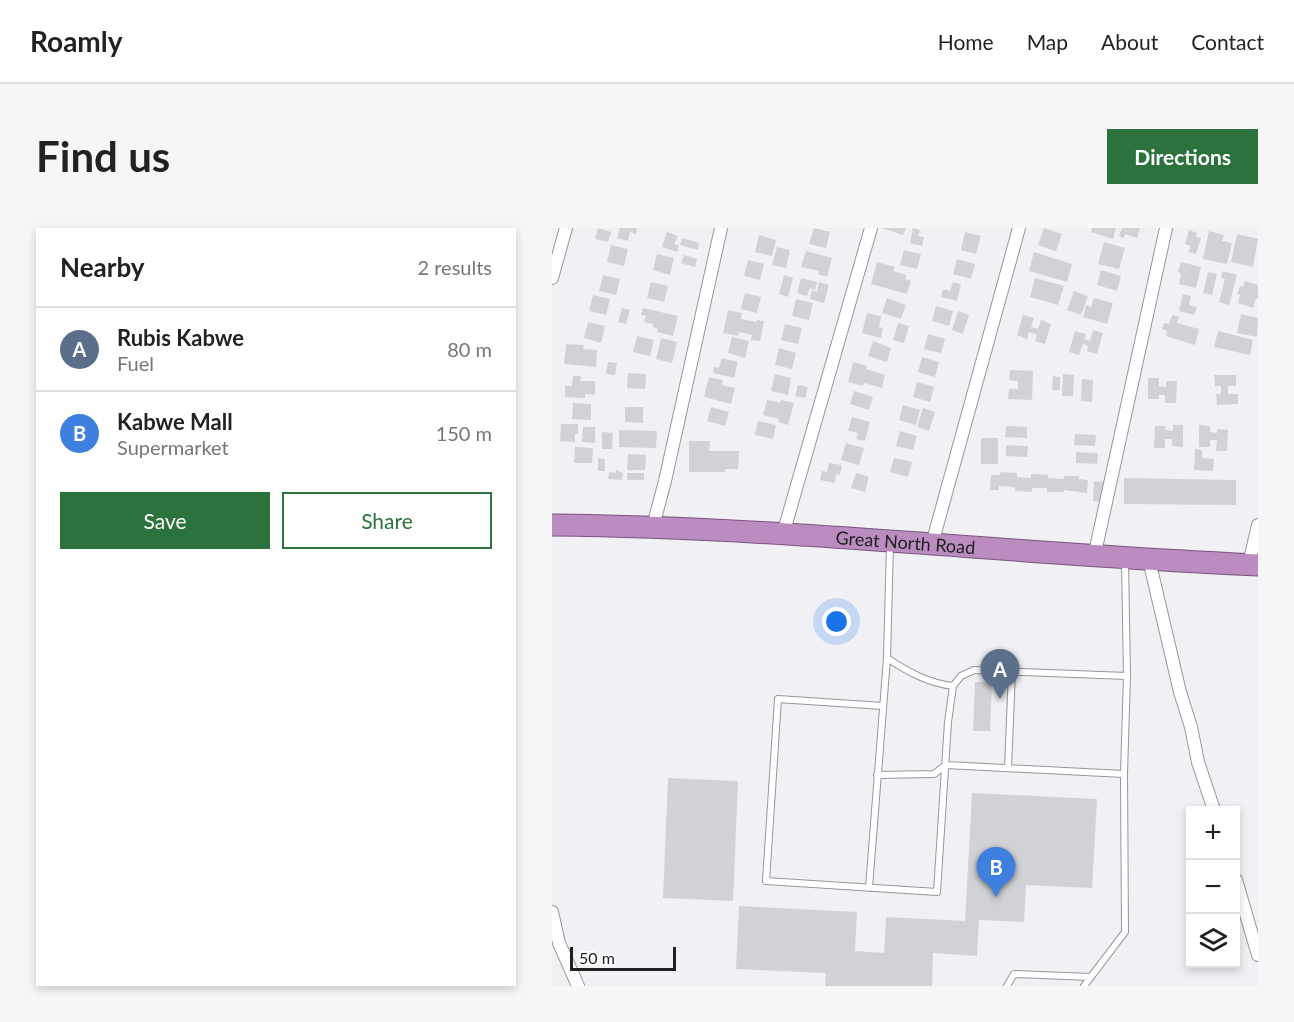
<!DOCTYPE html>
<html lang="en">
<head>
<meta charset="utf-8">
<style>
	body { margin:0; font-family:Lato,sans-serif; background:#f6f6f6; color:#222 }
	.controls { position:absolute; right:18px; bottom:18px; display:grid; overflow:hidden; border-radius:0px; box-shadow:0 3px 9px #0003 }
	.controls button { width:54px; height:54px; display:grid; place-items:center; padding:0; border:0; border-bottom:2px solid #e0e0e0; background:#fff; color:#222; font:30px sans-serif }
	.scale { position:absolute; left:18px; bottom:15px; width:106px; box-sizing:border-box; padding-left:6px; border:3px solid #212122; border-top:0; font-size:16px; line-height:21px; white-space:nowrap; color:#212122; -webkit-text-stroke:4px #fff; paint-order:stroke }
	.you { position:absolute; left:285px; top:394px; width:21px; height:21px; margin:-15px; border:4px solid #fff; border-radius:50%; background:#1a73e8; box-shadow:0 0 0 9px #1a73e833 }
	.badge { display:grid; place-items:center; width:39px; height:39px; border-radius:50%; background:#2c723d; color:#fff; font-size:20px; font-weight:700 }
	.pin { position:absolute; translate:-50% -50px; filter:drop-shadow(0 2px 3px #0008) }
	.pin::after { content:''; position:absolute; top:32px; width:21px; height:18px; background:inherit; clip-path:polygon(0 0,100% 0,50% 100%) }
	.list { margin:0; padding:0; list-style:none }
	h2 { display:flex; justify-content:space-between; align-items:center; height:78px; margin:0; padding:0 24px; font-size:26px }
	h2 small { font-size:20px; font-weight:400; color:#767676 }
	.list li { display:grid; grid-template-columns:39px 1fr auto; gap:18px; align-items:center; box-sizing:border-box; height:84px; padding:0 24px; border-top:2px solid #e0e0e0 }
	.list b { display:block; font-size:22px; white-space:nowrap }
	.list p { margin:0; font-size:20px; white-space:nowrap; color:#767676 }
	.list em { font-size:20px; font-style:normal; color:#767676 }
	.actions { display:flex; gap:12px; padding:18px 24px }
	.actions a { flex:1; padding:14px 0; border:2px solid #2c723d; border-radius:0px; text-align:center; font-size:21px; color:#2c723d }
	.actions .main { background:#2c723d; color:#fff }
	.icon { flex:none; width:33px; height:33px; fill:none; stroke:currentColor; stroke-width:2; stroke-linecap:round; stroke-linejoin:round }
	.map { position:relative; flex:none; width:706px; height:758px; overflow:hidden; border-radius:0px }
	header { display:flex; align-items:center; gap:36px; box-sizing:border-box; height:84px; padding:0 30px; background:#fff; border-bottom:2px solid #e0e0e0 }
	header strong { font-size:28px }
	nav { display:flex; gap:33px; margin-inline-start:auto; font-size:21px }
	.intro { display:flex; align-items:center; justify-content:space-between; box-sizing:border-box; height:144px; padding:0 36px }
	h1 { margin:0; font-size:42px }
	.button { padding:15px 27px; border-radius:0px; background:#2c723d; color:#fff; font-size:21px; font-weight:700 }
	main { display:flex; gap:36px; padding:0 36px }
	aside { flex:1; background:#fff; border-radius:0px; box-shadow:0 3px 9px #0003 }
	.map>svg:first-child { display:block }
</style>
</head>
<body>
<header>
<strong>Roamly</strong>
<nav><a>Home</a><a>Map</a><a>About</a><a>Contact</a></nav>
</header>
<div class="intro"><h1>Find us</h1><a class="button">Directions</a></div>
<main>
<aside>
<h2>Nearby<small>2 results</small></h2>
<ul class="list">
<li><span class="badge" style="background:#5c6f8a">A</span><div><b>Rubis Kabwe</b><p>Fuel</p></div><em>80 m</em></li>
<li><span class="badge" style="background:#3f7fe0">B</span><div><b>Kabwe Mall</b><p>Supermarket</p></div><em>150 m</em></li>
</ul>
<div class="actions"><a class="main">Save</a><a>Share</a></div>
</aside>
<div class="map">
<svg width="706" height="758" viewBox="0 0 706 758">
	<rect width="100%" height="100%" fill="#f1f1f5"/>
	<!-- building -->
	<path fill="#d0d2d6" d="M46,0L59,4L56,14L43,11Z
		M68,0H85L84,6L78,4L76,13L65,10Z
		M262,0L278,4L274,20L257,16Z
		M330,0H354L351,7Z
		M361,0L368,2L366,8L372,9L370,18L358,15Z
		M492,0L510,6L504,23L486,17Z
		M540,0H564L561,11L539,4Z
		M570,0H588L585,10L573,6L572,10L567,8Z
		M637,2L645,5L644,9L649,10L644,26L637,24L638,18L633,16Z
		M657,3L672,7L670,13L680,15L675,36L651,31Z
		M115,4L126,8L122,16L127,17L125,24L110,19Z
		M413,4L429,8L424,26L409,22Z
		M685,6L706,11L701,39L679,34Z
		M207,7L224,12L220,28L203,24Z
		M130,10L147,15L146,22L128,17Z
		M552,14L573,20L567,41L546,36Z
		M59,17L76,21L72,38L55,34Z
		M225,19L238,22L234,40L220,37Z
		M352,22L369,26L365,41L348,37Z
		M254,23L280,30L275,49L266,46L267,43L249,39Z
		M482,24L520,36L515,54L477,43Z
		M105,26L122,30L118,47L101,42Z
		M132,27L145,31L143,39L129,35Z
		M405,31L423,36L419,51L401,46Z
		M196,32L212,36L208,52L192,48Z
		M325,34L343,39L341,43L354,47L353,51L359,53L355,66L319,56Z
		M629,34L649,39L644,60L627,56L629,45L626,44Z
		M549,42L569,48L565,63L545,57Z
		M671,43L685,47L677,77L667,74L673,51L669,50Z
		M656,44L665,46L660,67L651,65Z
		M51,47L68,51L64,67L47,63Z
		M232,47L241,50L236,69L227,66Z
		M249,50L265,54L263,62L258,60L255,68L245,65Z
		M483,50L512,58L506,77L478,69Z
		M693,53L706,57V71L704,70L701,80L686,75L688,67L685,66L688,58L691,59Z
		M99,54L116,58L112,74L95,70Z
		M267,54L277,57L272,75L258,71L260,62L265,64Z
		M401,54L409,56L405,73L389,69L391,61L398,63Z
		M522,63L536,68L529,87L515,82Z
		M193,65L209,69L205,85L189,81Z
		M631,66L639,68L637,77L645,79L642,87L627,83Z
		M41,67L58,71L54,87L37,83Z
		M335,70L354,77L349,91L330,85Z
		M542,70L561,75L555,96L531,89L534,77L539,79Z
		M244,71L261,75L257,92L240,88Z
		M384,78L401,83L397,98L380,93Z
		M70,80L78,82L74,96L66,94Z
		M91,80L126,88L121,108L105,104L106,101L101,99V96L92,94L94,88L89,87Z
		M176,82L190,85L189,91L204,94L205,92L212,93L208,113L199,112L200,107L187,104L186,108L171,105Z
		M406,83L417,87L411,106L400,102Z
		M315,85L329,88L327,99L331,100L329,110L310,105Z
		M689,86L706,90L705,109L685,105Z
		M471,87L482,90L479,99L486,101L489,92L499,96L493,116L483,113L485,107L477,104L475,111L465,107Z
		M620,87L627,89L625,95L647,101L643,117L614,108L615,103L610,101L612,95L617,96Z
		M36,94L53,98L49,115L32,110Z
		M346,95L357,98L352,115L341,112Z
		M233,96L250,100L246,116L229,112Z
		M541,102L551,105L545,126L535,123L536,118L531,116L527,127L517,124L523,103L534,106L532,111L538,113Z
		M666,103L701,112L698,127L662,119Z
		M376,106L393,111L389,125L372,121Z
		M85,108L102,112L98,128L81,124Z
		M180,109L197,113L193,130L176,125Z
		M109,110L125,114L120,135L104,131Z
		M321,113L339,120L335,134L316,128Z
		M14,116L32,117L31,121L45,122L44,139L12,136Z
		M227,120L244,125L240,141L223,137Z
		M370,129L387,134L383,149L366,144Z
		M170,130L186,134L182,150L161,145L162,139L167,140Z
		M56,134L65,135L63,147L54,146Z
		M301,134L315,138L314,141L333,147L330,160L312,155L311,158L296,154Z
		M458,142L481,143L480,172L456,171L457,161H466V153L457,152Z
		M76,145L94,146L93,161L75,160Z
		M223,146L239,150L236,167L219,163Z
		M511,146L522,147L521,168H510Z
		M662,147H684V158H676V166H686V176L665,177L664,166H669V158H663Z
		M21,148H29L28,153H43V167L33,166V170L13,169V158H20Z
		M501,148L508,149V162H500Z
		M157,149L171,152L170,157L183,160L179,176L152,169Z
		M596,150H607V158L614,159V153H625L624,175H613V167H607V171H596Z
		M530,151L541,152L540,174L529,173Z
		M365,154L382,159L378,174L361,169Z
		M246,157L256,159L253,170L243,168Z
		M302,163L321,169L317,182L298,176Z
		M215,172L228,175L229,172L242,175L236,197L226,194L227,191L211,187Z
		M21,175L39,176V192L20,191Z
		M351,177L368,182L364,197L347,192Z
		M73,179H91V195L73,194Z
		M159,179L177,184L173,198L155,193Z
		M371,180L383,184L377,203L365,199Z
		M300,189L318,194L313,213L304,211L306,205L296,203Z
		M206,193L224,197L221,211L203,207Z
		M9,196H26V206H23V214L8,213Z
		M621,197H631V219L620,218V211H613V220H602L603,198H614L613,202L621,203Z
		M647,197L658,198V204L665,205V201L676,202L675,223H664L665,212H658V219H647Z
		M454,198L475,199V210L453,209Z
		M31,199H43V215L30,214Z
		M67,202L105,203L104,220L67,219Z
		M348,203L365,208L361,222L344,218Z
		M50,204L61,205L60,221H50Z
		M523,206L544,207L543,218L522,217Z
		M429,210H446V236H429Z
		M137,213H158L157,223H187L186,241H173V244H137Z
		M294,215L312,220L307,237L289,232Z
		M454,217L476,218L475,229L454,228Z
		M23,219L41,220L40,235H22Z
		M643,221L650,222V230L662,231L661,243L642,242Z
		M524,224L546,225L545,236L524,235Z
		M76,226L94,227L93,242H75Z
		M46,230L53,231V243H46Z
		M342,230L360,234L356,249L338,244Z
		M277,235L290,237L288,247L284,246L283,255L268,252L270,243L275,244Z
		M64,242L71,245L70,252L56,251L57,244L64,245Z
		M448,244L465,245V249L479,250V246L496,247V250L512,251V248H527V251L536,252L535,265L512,262V264H495V260H480V264L463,263V259L447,258V262H438L439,247H448Z
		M75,245H92V252H75Z
		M304,245L317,249L313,264L299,260Z
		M572,250L684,252V277L572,276Z
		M542,253L553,254L552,274L541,273Z
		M423,454H440L438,503H421Z
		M116,550L186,553L181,673L111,670Z
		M420,565L545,571L540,660L474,657L472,694L427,692L425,728L381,725L380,758H273L274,745L184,741L187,678L305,684L303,723L332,725L334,689L413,693Z"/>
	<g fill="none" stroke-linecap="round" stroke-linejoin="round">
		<defs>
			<path id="service" d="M335,430C356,444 376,455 401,458
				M331,478L226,471L214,653L385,664L396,494L401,458L409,448L422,442L575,448
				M456,540L460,443
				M325,547L382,546L394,537L572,546L575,448L573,333
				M317,660L335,430L338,316
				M455,758L462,746L539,749
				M532,758L573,704L572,546"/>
			<path id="minor" d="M0,50L14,0
				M101,298L113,253L169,0
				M231,306L319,0
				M380,316L467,0
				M542,329L614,0
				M597,332L628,464L639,499L646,534L662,582
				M697,336L706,297
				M684,652L706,727
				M0,684L7,715L26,758"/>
			<g id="trunk">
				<path id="s1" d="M0,297C236,299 470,327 706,337"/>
			</g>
		</defs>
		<!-- service casing -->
		<use href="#service" stroke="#97969a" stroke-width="8"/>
		<!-- minor casing -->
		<use href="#minor" stroke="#97969a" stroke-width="14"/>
		<!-- trunk casing -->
		<use href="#trunk" stroke="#79547e" stroke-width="23"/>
		<!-- service -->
		<use href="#service" stroke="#fff" stroke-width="6"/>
		<!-- minor -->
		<use href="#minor" stroke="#fff" stroke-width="12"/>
		<!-- trunk -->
		<use href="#trunk" stroke="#ba8cbf" stroke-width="21"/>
	</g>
	<g text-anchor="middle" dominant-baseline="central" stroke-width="5" stroke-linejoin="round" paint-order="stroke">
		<!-- street labels -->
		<g font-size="18" fill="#212122" stroke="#fff">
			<text stroke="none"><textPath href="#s1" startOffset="354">Great North Road</textPath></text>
		</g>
	</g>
</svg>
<div class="controls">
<button>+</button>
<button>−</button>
<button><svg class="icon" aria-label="layers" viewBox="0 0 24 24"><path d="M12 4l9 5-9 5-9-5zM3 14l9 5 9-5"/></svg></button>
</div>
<div class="scale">50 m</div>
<div class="you"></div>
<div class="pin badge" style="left:448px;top:471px;background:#5c6f8a">A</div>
<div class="pin badge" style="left:444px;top:669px;background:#3f7fe0">B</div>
</div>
</main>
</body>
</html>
